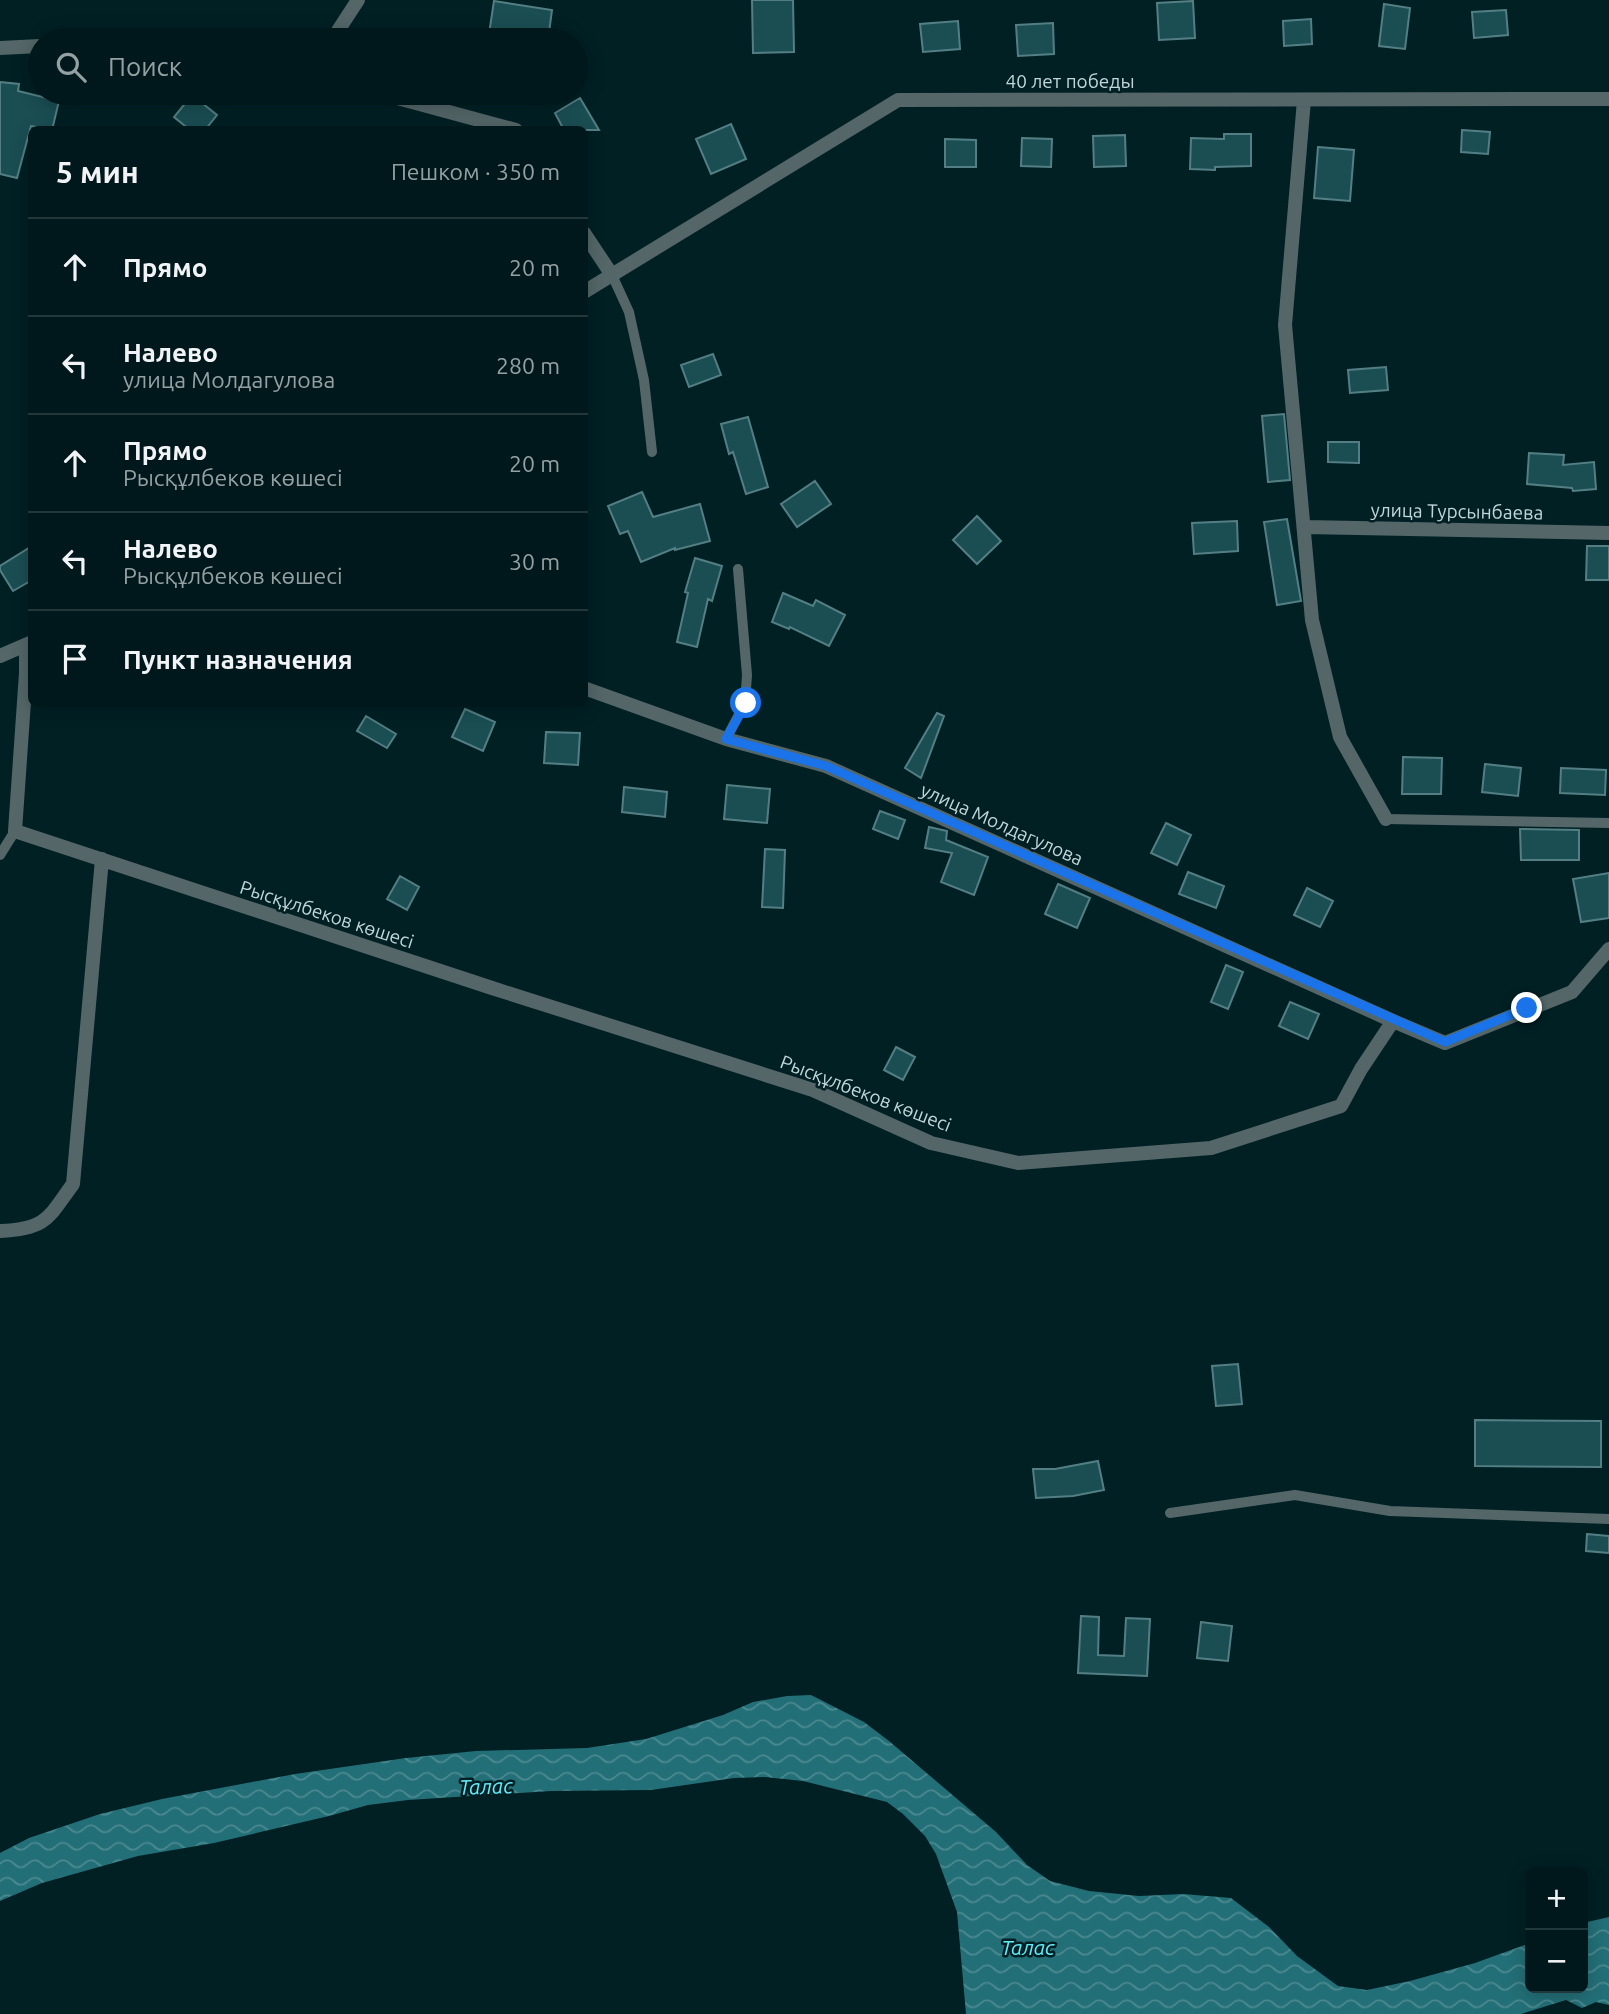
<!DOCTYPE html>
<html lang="ru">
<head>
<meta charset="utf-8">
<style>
	body { margin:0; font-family:Ubuntu,sans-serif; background:#0e2528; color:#f1f3f6 }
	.controls { position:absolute; right:21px; bottom:21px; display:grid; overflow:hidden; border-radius:10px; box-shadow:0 4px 18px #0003 }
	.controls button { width:63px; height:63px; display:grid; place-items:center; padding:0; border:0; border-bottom:2px solid #22373a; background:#00181b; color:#f1f3f6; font:35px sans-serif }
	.stop { position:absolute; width:21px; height:21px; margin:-16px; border:5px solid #1a73e8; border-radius:50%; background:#fff }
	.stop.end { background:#1a73e8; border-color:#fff; box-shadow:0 2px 7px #0008 }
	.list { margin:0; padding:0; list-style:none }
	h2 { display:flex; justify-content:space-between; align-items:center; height:91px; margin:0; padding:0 28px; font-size:30px }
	h2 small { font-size:23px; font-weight:400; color:#95a0a3 }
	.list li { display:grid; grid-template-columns:46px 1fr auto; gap:21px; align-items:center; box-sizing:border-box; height:98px; padding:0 28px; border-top:2px solid #22373a }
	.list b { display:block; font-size:26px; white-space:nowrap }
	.list p { margin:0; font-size:23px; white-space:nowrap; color:#95a0a3 }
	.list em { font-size:23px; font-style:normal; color:#95a0a3 }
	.icon { flex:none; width:38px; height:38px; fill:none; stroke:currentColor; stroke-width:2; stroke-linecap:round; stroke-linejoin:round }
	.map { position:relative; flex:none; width:1609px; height:2014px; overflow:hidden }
	.search { position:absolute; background:#00181b; box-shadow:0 4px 18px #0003; left:28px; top:28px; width:560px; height:77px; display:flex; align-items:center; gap:18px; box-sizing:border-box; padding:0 24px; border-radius:38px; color:#95a0a3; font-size:26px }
	.panel { position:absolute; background:#00181b; box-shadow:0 4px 18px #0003; left:28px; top:126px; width:560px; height:581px; border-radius:10px }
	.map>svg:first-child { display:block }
</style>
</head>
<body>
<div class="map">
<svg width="1609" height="2014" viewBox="0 0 1609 2014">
	<defs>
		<pattern id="water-waves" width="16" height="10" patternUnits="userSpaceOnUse" patternTransform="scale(1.75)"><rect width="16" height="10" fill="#236f77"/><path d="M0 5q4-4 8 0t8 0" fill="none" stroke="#4b8990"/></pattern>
	</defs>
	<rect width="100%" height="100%" fill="#002024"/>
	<!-- water -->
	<path fill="url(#water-waves)" d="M811,1695L864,1722L889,1741L996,1832L1027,1865L1050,1881L1089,1891L1139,1896L1183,1894L1231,1898L1269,1927L1297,1956L1338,1986L1367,1990L1410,1981L1475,1963L1530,1943V1988H1583V1923L1609,1917V2005L1596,2002L1582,2008L1566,2000L1521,2014H966L957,1912L936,1854L925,1836L903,1814L887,1802L803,1781L765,1777L734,1778L651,1790L551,1791L408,1800L368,1805L329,1816L214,1843L138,1856L42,1883L0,1901V1853L29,1838L100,1814L162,1799L295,1774L406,1758L476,1751L587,1748L646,1739L723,1715L753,1702L787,1696Z"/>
	<!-- building -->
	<path fill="#1a4e53" stroke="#537f84" stroke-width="2" d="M752,0H793L794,52L753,53Z
		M494,1L552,10L548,40H488Z
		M1193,1L1195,38L1159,40L1157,3Z
		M1384,4L1410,8L1405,49L1379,46Z
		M1506,10L1508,35L1474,38L1472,12Z
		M1311,19L1312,44L1284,46L1283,21Z
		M958,21L960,49L923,52L920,24Z
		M1053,23L1054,54L1018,56L1016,25Z
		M0,82L19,84L18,91L59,101L52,130L31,126L17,178L0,174Z
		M192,95L217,115L205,130H190L174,117Z
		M580,98L599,130H564L555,113Z
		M731,124L746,159L711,174L696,139Z
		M1462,130L1490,132L1488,154L1461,152Z
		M1224,134H1251V166L1215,167V170L1190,169L1191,138L1224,139Z
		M1125,135L1126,166L1094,167L1093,136Z
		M1022,138L1052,139L1051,167L1021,166Z
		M945,139L976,140V167H945Z
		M1318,147L1354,150L1350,201L1314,198Z
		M713,354L721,375L689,387L681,365Z
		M1386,367L1388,390L1350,393L1348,370Z
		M1284,414L1290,480L1268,482L1262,416Z
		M748,417L768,487L746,494L733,452L729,454L721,424Z
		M1328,442H1359V463L1328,462Z
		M1529,453L1564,455L1563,465L1594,462L1596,489L1573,491L1572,488L1527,484Z
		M815,481L831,504L797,527L781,504Z
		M642,492L653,517L700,504L710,541L675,550V548L641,562L628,531L620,534L608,506Z
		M977,516L1001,541L977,564L953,540Z
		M1287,519L1301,601L1277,605L1264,522Z
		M1237,521L1238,551L1194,554L1192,523Z
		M32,546V580L13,591L0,570V566Z
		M1587,546H1609V580H1586Z
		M695,558L722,566L712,601L708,599L697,647L677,642L688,593L685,592Z
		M783,593L813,606L816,600L845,615L829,646L790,627L789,629L772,622Z
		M465,709L495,722L483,751L452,737Z
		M937,713L944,716L921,778L905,768Z
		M366,716L396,734L387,748L357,731Z
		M546,732L580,733L578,765L544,763Z
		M1403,757L1442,758L1441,794H1402Z
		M1485,764L1521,768L1518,796L1482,792Z
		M1561,768L1606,770L1605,795L1560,793Z
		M727,785L770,789L767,823L724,819Z
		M624,787L667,792L665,817L622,812Z
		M880,811L905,820L898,839L873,829Z
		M1166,823L1191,835L1177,865L1151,853Z
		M929,827L947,831L946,840L988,857L974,895L941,882L952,853L925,848Z
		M1520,829L1579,830V860H1521Z
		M765,849L785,850L783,908L762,907Z
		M1188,872L1224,886L1216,908L1179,894Z
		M1609,873V918L1581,922L1573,879Z
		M400,876L419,887L407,910L387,899Z
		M1058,884L1090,898L1077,928L1045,914Z
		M1307,888L1333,901L1320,927L1294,915Z
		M1226,965L1243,972L1228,1009L1211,1002Z
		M1290,1002L1319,1014L1308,1039L1279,1026Z
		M896,1047L915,1057L903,1080L884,1070Z
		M1238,1364L1242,1404L1216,1406L1212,1366Z
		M1475,1420L1601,1421V1467L1475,1466Z
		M1098,1461L1104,1490L1073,1496L1036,1498L1033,1469H1055Z
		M1587,1534L1609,1536V1553L1586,1551Z
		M1081,1616L1099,1617L1098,1655L1124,1656L1126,1618L1150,1619L1147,1676L1078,1673Z
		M1201,1622L1232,1626L1228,1661L1197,1658Z"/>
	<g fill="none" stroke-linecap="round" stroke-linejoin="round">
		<!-- lane -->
		<path stroke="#546668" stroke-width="10" d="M612,275L629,312L644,380L652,452
			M726,739L745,703L747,675L738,569
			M1386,819L1609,823
			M0,855L15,831
			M1170,1513L1295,1495L1390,1511L1609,1519"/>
		<!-- street -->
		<path stroke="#546668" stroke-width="14" d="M332,40L358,0
			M0,48L40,46
			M379,93L516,130
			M1304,100L1285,325L1312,620L1340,737L1386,819
			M584,233L612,275
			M584,292L898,100L1609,99
			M1305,527L1609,533
			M26,646V673L15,831L492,988L813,1090L931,1143L1018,1163L1211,1148L1341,1106L1361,1069L1393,1021L1445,1043L1572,992L1609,949
			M0,656L30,643
			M584,688L726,739L826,766L1393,1021
			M0,1231C47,1229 48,1218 73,1184L102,859"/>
	</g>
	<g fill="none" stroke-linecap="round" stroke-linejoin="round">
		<!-- route -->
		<path stroke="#1a73e8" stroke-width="9" d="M746,703L726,739L826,766L1445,1042L1527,1008"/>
	</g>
	<g text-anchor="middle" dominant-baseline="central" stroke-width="5" stroke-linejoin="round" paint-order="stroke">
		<!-- street labels -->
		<g font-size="19" fill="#c0d6d9" stroke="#002024">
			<text x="1070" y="81">40 лет победы</text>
			<text transform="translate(1457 511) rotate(1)">улица Турсынбаева</text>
			<text transform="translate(1002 824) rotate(24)">улица Молдагулова</text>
			<text transform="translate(327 914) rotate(18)">Рысқұлбеков көшесі</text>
			<text transform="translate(866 1093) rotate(21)">Рысқұлбеков көшесі</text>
		</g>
		<!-- water labels -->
		<g font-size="21" font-style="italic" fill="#60edfc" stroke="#002024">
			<text transform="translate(486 1786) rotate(-2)">Талас</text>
			<text x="1028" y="1947">Талас</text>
		</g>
	</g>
</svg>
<div class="controls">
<button>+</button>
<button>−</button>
</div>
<div class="stop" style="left:746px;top:703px"></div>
<div class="stop end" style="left:1527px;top:1008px"></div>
<div class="search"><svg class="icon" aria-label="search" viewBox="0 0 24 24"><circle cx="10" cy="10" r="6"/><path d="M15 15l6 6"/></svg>Поиск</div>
<section class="panel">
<h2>5 мин<small>Пешком · 350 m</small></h2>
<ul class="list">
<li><svg class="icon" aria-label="ahead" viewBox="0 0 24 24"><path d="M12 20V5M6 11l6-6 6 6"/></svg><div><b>Прямо</b></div><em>20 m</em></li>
<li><svg class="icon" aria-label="left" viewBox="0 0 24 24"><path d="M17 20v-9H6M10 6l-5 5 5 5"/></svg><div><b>Налево</b><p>улица Молдагулова</p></div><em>280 m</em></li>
<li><svg class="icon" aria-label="ahead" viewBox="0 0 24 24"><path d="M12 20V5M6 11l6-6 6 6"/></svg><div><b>Прямо</b><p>Рысқұлбеков көшесі</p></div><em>20 m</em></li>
<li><svg class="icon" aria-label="left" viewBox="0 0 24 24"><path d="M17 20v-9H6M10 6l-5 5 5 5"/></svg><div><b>Налево</b><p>Рысқұлбеков көшесі</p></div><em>30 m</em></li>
<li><svg class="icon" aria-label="arrive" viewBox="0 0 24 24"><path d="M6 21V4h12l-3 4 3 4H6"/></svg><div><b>Пункт назначения</b></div></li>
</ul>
</section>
</div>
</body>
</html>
